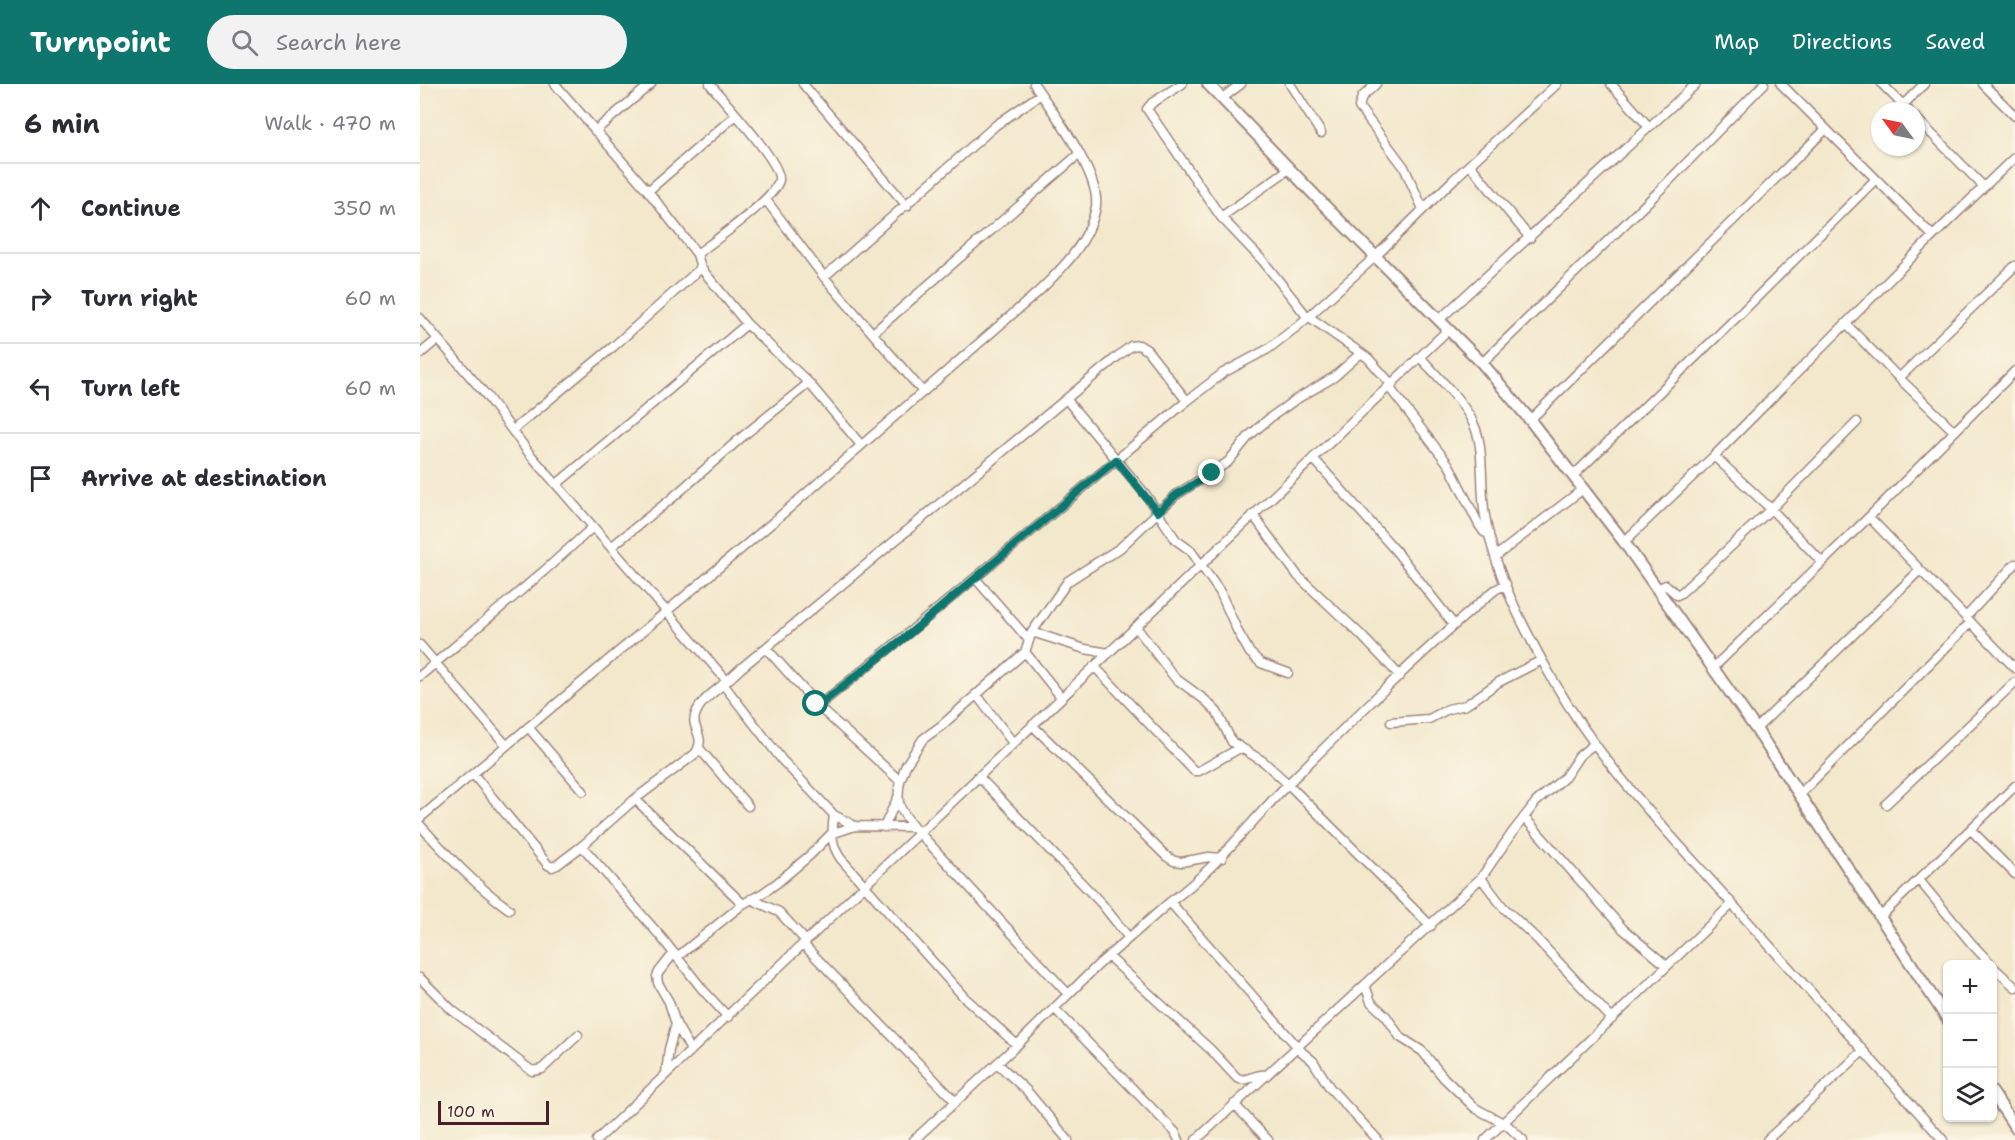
<!DOCTYPE html>
<html lang="en">
<head>
<meta charset="utf-8">
<style>
	body { margin:0; font-family:"Shantell Sans",sans-serif; background:#f2f2f3; color:#2b2b33 }
	.controls { position:absolute; right:18px; bottom:18px; display:grid; overflow:hidden; border-radius:9px; box-shadow:0 2px 4px #0004 }
	.controls button { width:54px; height:54px; display:grid; place-items:center; padding:0; border:0; border-bottom:2px solid #e1e1e2; background:#fff; color:#2b2b33; font:30px sans-serif }
	.compass { position:absolute; left:1451px; top:18px; width:54px; height:54px; border-radius:50%; background:#fff; box-shadow:0 2px 4px #0004; rotate:303deg }
	.scale { position:absolute; left:18px; bottom:15px; width:111px; box-sizing:border-box; padding-left:6px; border:3px solid #4a1f2b; border-top:0; font-size:16px; line-height:21px; white-space:nowrap; color:#4a1f2b; -webkit-text-stroke:4px #fcf5e5; paint-order:stroke }
	.stop { position:absolute; width:18px; height:18px; margin:-14px; border:4px solid #0f766e; border-radius:50%; background:#fff }
	.stop.end { background:#0f766e; border-color:#fff; box-shadow:0 2px 6px #0008 }
	.list { margin:0; padding:0; list-style:none }
	h2 { display:flex; justify-content:space-between; align-items:center; height:78px; margin:0; padding:0 24px; font-size:26px }
	h2 small { font-size:20px; font-weight:400; color:#7c7c81 }
	.list li { display:grid; grid-template-columns:39px 1fr auto; gap:18px; align-items:center; box-sizing:border-box; height:90px; padding:0 24px; border-top:2px solid #e1e1e2 }
	.list b { display:block; font-size:22px; white-space:nowrap }
	.list em { font-size:20px; font-style:normal; color:#7c7c81 }
	.icon { flex:none; width:33px; height:33px; fill:none; stroke:currentColor; stroke-width:2; stroke-linecap:round; stroke-linejoin:round }
	.map { position:relative; flex:none; width:1595px; height:1056px; overflow:hidden }
	header { display:flex; align-items:center; gap:36px; box-sizing:border-box; height:84px; padding:0 30px; background:#0f766e; color:#fff }
	header strong { font-size:28px }
	nav { display:flex; gap:33px; margin-inline-start:auto; font-size:21px }
	.search { width:420px; height:54px; background:#f2f2f3; display:flex; align-items:center; gap:15px; box-sizing:border-box; padding:0 21px; border-radius:33px; color:#7c7c81; font-size:22px }
	main { display:flex }
	aside { flex:1; background:#fff }
	.map>svg:first-child { display:block }
</style>
</head>
<body>
<header>
<strong>Turnpoint</strong>
<div class="search"><svg class="icon" aria-label="search" viewBox="0 0 24 24"><circle cx="10" cy="10" r="6"/><path d="M15 15l6 6"/></svg>Search here</div>
<nav><a>Map</a><a>Directions</a><a>Saved</a></nav>
</header>
<main>
<aside>
<h2>6 min<small>Walk · 470 m</small></h2>
<ul class="list">
<li><svg class="icon" aria-label="ahead" viewBox="0 0 24 24"><path d="M12 20V5M6 11l6-6 6 6"/></svg><div><b>Continue</b></div><em>350 m</em></li>
<li><svg class="icon" aria-label="right" viewBox="0 0 24 24"><path d="M7 20v-9h11M14 6l5 5-5 5"/></svg><div><b>Turn right</b></div><em>60 m</em></li>
<li><svg class="icon" aria-label="left" viewBox="0 0 24 24"><path d="M17 20v-9H6M10 6l-5 5 5 5"/></svg><div><b>Turn left</b></div><em>60 m</em></li>
<li><svg class="icon" aria-label="arrive" viewBox="0 0 24 24"><path d="M6 21V4h12l-3 4 3 4H6"/></svg><div><b>Arrive at destination</b></div></li>
</ul>
</aside>
<div class="map">
<svg width="1595" height="1056" viewBox="0 0 1595 1056">
	<rect width="100%" height="100%" fill="#fcf5e5"/>
	<filter id="ink" filterUnits="userSpaceOnUse"><feTurbulence type="fractalNoise" baseFrequency=".0167" numOctaves="2"/><feDisplacementMap in="SourceGraphic" scale="12" xChannelSelector="R" yChannelSelector="G"/><feConvolveMatrix kernelMatrix="1 2 1 2 8 2 1 2 1" color-interpolation-filters="sRGB"/></filter>
	<filter id="wash" filterUnits="userSpaceOnUse"><feTurbulence type="fractalNoise" baseFrequency=".008" numOctaves="4" result="noise"/><feDisplacementMap in="SourceGraphic" scale="24" xChannelSelector="R" yChannelSelector="G"/><feGaussianBlur stdDeviation="1.35" result="paint"/><feColorMatrix in="noise" values="0 0 0 0 0 0 0 0 0 0 0 0 0 0 0 0 0 1.4 0 .05"/><feComposite in="paint" operator="in"/></filter>
	<g filter="url(#wash)">
		<rect width="100%" height="100%" fill="#f2e8cc"/>
	</g>
	<g filter="url(#ink)">
		<g fill="none" stroke-linecap="round" stroke-linejoin="round">
			<defs>
				<path id="street" d="M135,0L228,107L277,170L281,184L327,240L389,299L441,361
					M383,0L487,122
					M762,0L732,19L727,25L801,133L843,177L885,230L948,274L972,301
					M870,0L901,49
					M956,0L942,13L939,23L984,83L1003,125
					M1191,0L1229,43
					M1361,0L1513,152
					M1462,0L1489,27
					M1563,0L1595,32
					M801,15L821,0
					M1483,21L1504,0
					M1496,34L1563,102
					M175,47L231,0
					M1050,81L1110,154
					M228,107L316,31
					M346,116L404,193L503,308
					M801,133L869,85
					M277,170C294,157 355,115 359,96C362,79 303,16 290,0
					M404,193L576,41L621,10
					M0,234L66,311L109,369L307,597L320,585C446,481 572,377 698,272L711,262L719,261L727,266L767,317C644,419 523,523 398,622L346,564
					M1020,235L1276,0
					M1426,240L1479,294L1595,182
					M453,249L659,70
					M0,270L18,255
					M1000,273C1016,291 1045,319 1054,341C1065,363 1060,406 1065,432C1075,490 1104,545 1133,596C1182,682 1249,749 1314,822C1383,900 1453,978 1523,1056
					M1062,279L1237,109L1344,0
					M1479,294L1534,347
					M969,303L1029,381L1059,441L1064,448L1069,450
					M646,315L726,411L756,456L771,467L800,508L818,548L830,569L841,579L868,589
					M767,317L803,289L848,265L879,241L956,172L1034,95L1137,0
					M1110,336L1406,45
					M93,346L194,262L281,184
					M1294,372L1351,425L1401,477
					M893,374L976,467L1034,541
					M1153,392L1321,229L1456,95
					M137,400L327,240
					M833,431L878,492L940,550L980,592
					M1449,433L1595,584
					M1204,458L1294,372L1513,152L1595,73
					M191,463L251,415L323,352L389,299
					M1076,472L1163,405
					M555,494L608,555
					M1237,505L1246,501L1257,511L1262,508L1351,425L1437,338
					M1546,533L1595,480
					M716,543L755,594L785,616L797,628L812,658L844,678L868,700L1011,842
					M612,548L665,565L689,569
					M0,561L86,661
					M605,568L612,548L648,497L700,464L756,411L808,378L829,352L851,333L875,316L914,293L941,269
					M674,582L774,687H779L820,664
					M1293,584L1449,433L1595,287
					M0,592L124,487L173,443
					M303,600L362,676L414,731L435,742
					M556,610L593,659
					M398,622L480,697C476,720 479,725 494,743
					M971,638L1009,635L1028,625L1046,621L1079,598L1122,576
					M612,641L746,772L754,777L761,778L789,773L802,774
					M108,643L163,707
					M1336,645L1500,486
					M279,664L328,722
					M53,690L128,781L132,783L137,781L162,762L241,853L283,906L308,933
					M558,692L681,819L709,854
					M480,697L486,681L503,655L521,642L605,568L641,613
					M1379,711L1551,538
					M215,715L323,820L343,809L357,799L389,772L411,750L435,742L494,743L648,910
					M1466,720L1595,598
					M414,731C412,748 410,760 421,775L544,913L597,961
					M1104,733L1203,845L1247,882
					M0,734L352,439L618,208C642,185 671,156 676,122C680,89 632,27 614,0
					M0,741C28,772 55,801 89,825
					M464,743L477,715
					M1551,746L1595,790
					M162,762L215,715L275,670C288,651 269,646 276,629C281,616 297,606 307,597
					M1061,794L1083,823L1116,854L1192,935
					M1499,796L1552,860L1571,880
					M331,815L359,828L386,857
					M750,818C796,785 829,739 869,699C935,633 1003,566 1075,506L1086,500
					M1459,834L1595,702
					M383,860L535,1017
					M254,869L239,888L237,892L238,899L249,918L256,940L271,966
					M688,872L791,966L817,994C828,999 835,989 845,991
					M257,873L323,820
					M1572,882L1595,903
					M0,894L32,926L112,987L122,985L158,951
					M945,901L951,918L966,932L980,953L1002,967L1024,994L1055,1024L1087,1041L1103,1056
					M634,924L755,1048L759,1056
					M577,979L607,1007L648,1056
					M246,989L249,965L256,940
					M814,1020L848,1056
					M177,1056L1029,245
					M494,1056L597,961L678,881L750,818L882,968L893,977L910,1004L958,1056
					M776,1056L1061,794L1092,749L1116,718L1145,693L1159,672L1174,660
					M1065,1056L1312,820
					M1347,1056L1443,967"/>
				<path id="secondary" d="M788,0L906,123L1062,279L1110,336L1204,458L1336,645L1528,936
					M1572,1008L1595,1043"/>
			</defs>
			<!-- street casing -->
			<use href="#street" stroke="#9e847c" stroke-width="11"/>
			<!-- secondary casing -->
			<use href="#secondary" stroke="#9e847c" stroke-width="14"/>
			<!-- street -->
			<use href="#street" stroke="#fff" stroke-width="8"/>
			<!-- secondary -->
			<use href="#secondary" stroke="#fff" stroke-width="10"/>
		</g>
	</g>
	<g fill="none" stroke-linecap="round" stroke-linejoin="round" filter="url(#ink)">
		<!-- route -->
		<path stroke="#0f766e" stroke-width="8" d="M396,620L398,622L489,550L696,376L738,428L756,411L792,389"/>
	</g>
</svg>
<div class="controls">
<button>+</button>
<button>−</button>
<button><svg class="icon" aria-label="layers" viewBox="0 0 24 24"><path d="M12 4l9 5-9 5-9-5zM3 14l9 5 9-5"/></svg></button>
</div>
<svg class="compass" viewBox="-18 -18 36 36"><path d="M0-13l5 13h-10z" fill="#e53935"/><path d="M0 13l5-13h-10z" fill="#7c7c81"/></svg>
<div class="scale">100 m</div>
<div class="stop" style="left:396px;top:620px"></div>
<div class="stop end" style="left:792px;top:389px"></div>
</div>
</main>
</body>
</html>
